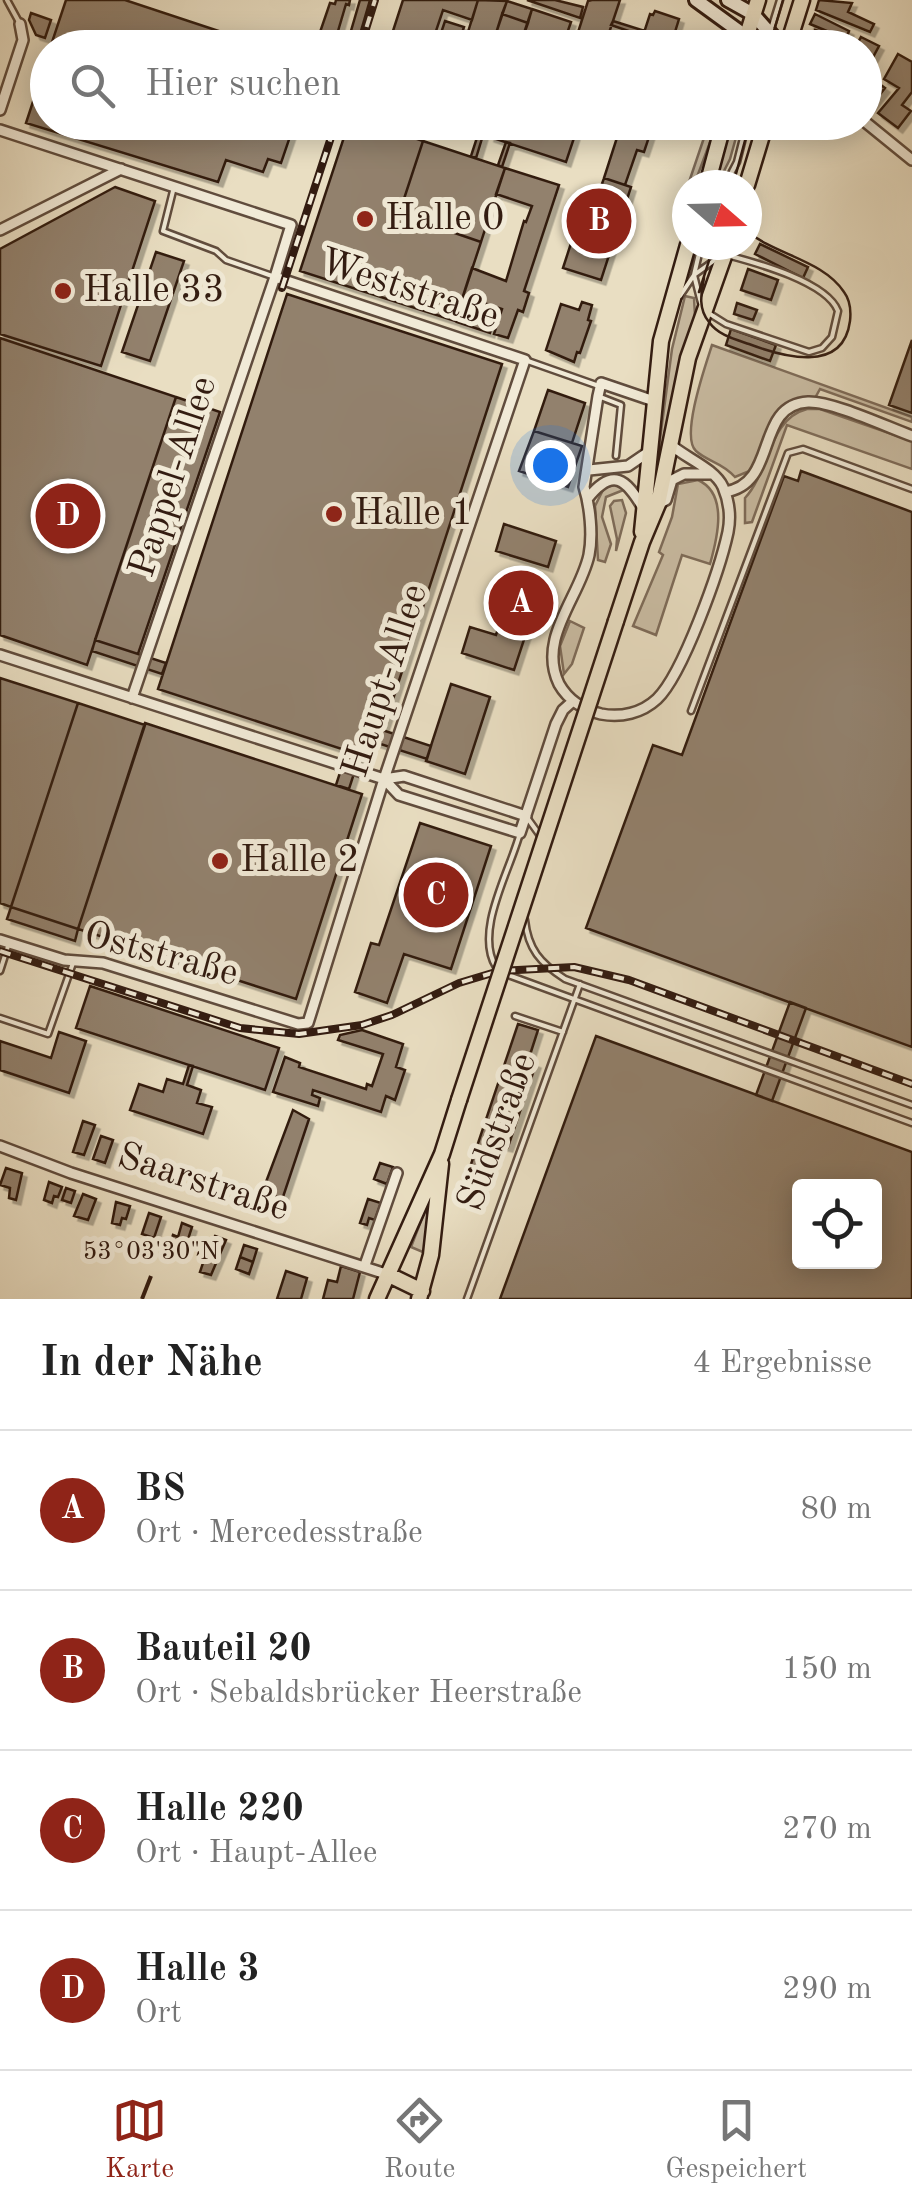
<!DOCTYPE html>
<html lang="de">
<head>
<meta charset="utf-8">
<style>
	body { margin:0; font-family:"Old Standard TT",serif; background:#f2f2f2; color:#222 }
	.controls { position:absolute; right:30px; bottom:30px; display:grid; overflow:hidden; border-radius:10px; box-shadow:0 5px 25px #0003 }
	.controls button { width:90px; height:90px; display:grid; place-items:center; padding:0; border:0; border-bottom:2px solid #e0e0e0; background:#fff; color:#222; font:50px sans-serif }
	.compass { position:absolute; left:672px; top:170px; width:90px; height:90px; border-radius:50%; background:#fff; box-shadow:0 5px 25px #0003; rotate:110deg }
	.you { position:absolute; left:550px; top:465px; width:35px; height:35px; margin:-25px; border:8px solid #fff; border-radius:50%; background:#1a73e8; box-shadow:0 0 0 15px #1a73e833 }
	.badge { display:grid; place-items:center; width:65px; height:65px; border-radius:50%; background:#8f2418; color:#fff; font-size:32px; font-weight:700 }
	.pin { position:absolute; translate:-50% -50%; border:5px solid #fff; box-shadow:0 2px 10px #0006 }
	.list { margin:0; padding:0; list-style:none }
	h2 { display:flex; justify-content:space-between; align-items:center; height:130px; margin:0; padding:0 40px; font-size:42px }
	h2 small { font-size:32px; font-weight:400; color:#767676 }
	.list li { display:grid; grid-template-columns:65px 1fr auto; gap:30px; align-items:center; box-sizing:border-box; height:160px; padding:0 40px; border-top:2px solid #e0e0e0 }
	.list b { display:block; font-size:38px; white-space:nowrap }
	.list p { margin:0; font-size:32px; white-space:nowrap; color:#767676 }
	.list em { font-size:32px; font-style:normal; color:#767676 }
	.icon { flex:none; width:55px; height:55px; fill:none; stroke:currentColor; stroke-width:2; stroke-linecap:round; stroke-linejoin:round }
	.map { position:relative; flex:none; width:912px; height:1299px; overflow:hidden }
	.search { position:absolute; background:#fff; box-shadow:0 5px 25px #0003; left:30px; right:30px; top:30px; height:110px; display:flex; align-items:center; gap:25px; box-sizing:border-box; padding:0 35px; border-radius:55px; color:#767676; font-size:38px }
	.sheet { height:770px; background:#fff }
	nav { display:flex; justify-content:space-around; align-items:center; box-sizing:border-box; height:140px; border-top:2px solid #e0e0e0; background:#fff; font-size:28px; color:#767676 }
	nav a { display:grid; justify-items:center; gap:5px }
	nav .on { color:#8f2418 }
	.map>svg:first-child { display:block }
</style>
</head>
<body>
<div class="map">
<svg width="912" height="1299" viewBox="0 0 912 1299">
	<defs>
		<filter id="shadow"><feDropShadow dx="4.5" dy="4.5" stdDeviation="0" flood-color="#0004"/></filter>
	</defs>
	<rect width="100%" height="100%" fill="#e9dec2"/>
	<filter id="stains"><feTurbulence type="fractalNoise" baseFrequency=".002" numOctaves="4"/><feColorMatrix values="0 0 0 0 .2 0 0 0 0 .09 0 0 0 0 .02 0 0 0 .5 -.17"/></filter>
	<radialGradient id="worn" r=".72"><stop offset=".6" stop-color="#630" stop-opacity="0"/><stop offset="1" stop-color="#630" stop-opacity=".3"/></radialGradient>
	<!-- green -->
	<path fill="#cabda4" stroke="#7e6c5a" stroke-width="2.5" d="M709,123H717L715,129L694,185H688Z
		M730,123H740L730,159L717,185V172Z
		M685,296L694,298L695,316L680,366L654,484L672,349Z
		M712,345L912,417V422L820,389L815,398C766,399 769,436 752,470L735,477C722,462 708,462 696,451C680,437 706,364 712,345Z
		M807,409H820L912,441V469L787,425L752,522L745,523V498C770,471 768,419 807,409Z
		M698,480C729,494 717,539 710,564L682,555L656,635L633,626L663,555L659,552L672,517L678,484Z
		M617,484L626,489L606,497L602,517L611,544L605,562L598,560L595,506L604,488Z
		M622,500L626,513L616,551L617,539L610,506L614,501Z
		M570,621L584,628L572,664L564,674L560,646Z
		M429,1200H430L425,1253L411,1247Z"/>
	<!-- building -->
	<path fill="#92816d" stroke="#331c11" stroke-width="2.5" fill-rule="evenodd" filter="url(#shadow)" d="M66,0H125L270,48H50Z
		M336,0H350L349,5L346,4L333,48H323L327,37L319,35L330,3L335,4Z
		M360,0H370L356,48H346Z
		M403,0H478L472,20L443,10L431,46L392,34Z
		M478,0L507,1L491,48H463Z
		M527,0H555L583,7L580,18Z
		M592,0H620L604,48H573L588,1Z
		M819,0L852,3L848,12L874,24L870,32L816,10Z
		M507,1L532,9L528,23L502,14Z
		M532,9L571,22L562,48H519Z
		M655,11L679,19L670,48H639L650,14L653,15Z
		M31,13L51,20L45,38L36,35L29,20Z
		M502,14L528,23L519,48L492,46Z
		M815,14L849,31L846,39L810,24Z
		M445,21L464,27L457,48H436Z
		M613,21L645,31L643,36L611,25Z
		M815,30L841,37L837,48L822,42V48H808Z
		M697,34L712,48H703L693,39Z
		M861,37L879,46L872,59L864,55V48H855Z
		M898,54L912,62V92L902,105L911,111L898,128L878,113L899,88L884,79Z
		M48,56V122H295L281,163L268,159L263,172L226,160L218,182L26,123Z
		M874,80L885,88L870,107L864,102V91Z
		M349,122H368L423,141L399,214L481,242L455,321L300,271Z
		M482,122H487L476,158L471,156Z
		M495,122H536L575,135L566,162L490,137Z
		M548,122H579L575,135L547,126Z
		M622,122H654L644,152L637,150L625,185L604,178Z
		M423,141L505,168L481,242L399,214Z
		M506,142L510,143L502,167L498,165Z
		M505,168L559,185L524,291L529,293L523,312L518,310L508,338L494,334L502,309L463,296L472,268L506,281L524,221L526,222L532,206L496,194Z
		M604,178L631,187L601,280L563,268L584,203L594,207Z
		M115,187L155,201L101,366L0,334V249Z
		M760,244L808,267L803,278L755,254Z
		M156,252L184,261L150,361L122,352Z
		M748,269L778,280L771,300L741,290Z
		M287,294L502,364L383,730L370,726L360,755L158,689Z
		M582,302L592,305L588,320L591,321L580,353L577,352L574,362L546,350L561,304L579,310Z
		M737,303L757,310L753,320L734,314Z
		M464,309L490,318L489,322L493,323L490,333L457,322Z
		M731,329L776,345L770,361L726,345Z
		M0,338L176,397L87,665L0,635Z
		M912,340V413L889,405Z
		M548,390L585,403L572,443L534,431Z
		M176,397L220,412L138,654L95,640Z
		M534,431L582,446L568,487L519,471Z
		M801,471L912,512V1047L586,928L653,745L682,755L784,476L798,481Z
		M504,524L556,541L548,567L496,551Z
		M517,571L544,579L514,670L462,653L470,627L496,635Z
		M95,640L166,663L162,674L92,651Z
		M0,678L78,703L11,907L0,903Z
		M451,684L490,697L465,774L426,761Z
		M78,703L145,725L78,929L11,907Z
		M145,723L362,794L296,999L78,929Z
		M370,726L431,746L427,759L365,739Z
		M347,751L360,755L349,789L336,785Z
		M420,823L491,846L451,969L404,954L387,1003L355,992L371,943L379,945Z
		M11,907L78,929L75,941L7,919Z
		M90,986L279,1048L265,1090L76,1028Z
		M790,1002L806,1008L772,1101L756,1095Z
		M518,1024L538,1030L528,1061L536,1064L508,1147L500,1145L493,1164L486,1162L477,1190L464,1185Z
		M362,1030L403,1044L396,1067L405,1070L395,1100L386,1096L381,1112L313,1090L312,1095L320,1098L318,1106L273,1092L285,1057L300,1063L299,1067L366,1089L367,1084L372,1086L383,1054L338,1040L340,1035Z
		M59,1032L86,1041L69,1093L0,1070V1041L51,1058Z
		M596,1036L912,1152V1299H500ZM800,1186H874V1262H800Z
		M189,1065L193,1066L187,1085L201,1090L197,1103L212,1107L203,1134L130,1110L139,1084L163,1092L167,1079L183,1084Z
		M293,1110L309,1119L283,1197H277L263,1190Z
		M83,1121L95,1125L84,1155L73,1152Z
		M101,1136L113,1140L105,1163L93,1159Z
		M380,1163L393,1167L387,1184L374,1179Z
		M6,1168L22,1173L16,1200L9,1198L10,1188L0,1185Z
		M49,1182L62,1187L58,1197L54,1196L52,1203L44,1200Z
		M66,1188L75,1191L71,1203L62,1200Z
		M83,1194L96,1199L88,1220L74,1216Z
		M368,1199L381,1203L375,1220L369,1218L367,1225L360,1223Z
		M116,1202L130,1206L126,1219L122,1218L120,1225L112,1223Z
		M149,1213L161,1217L154,1238L142,1234Z
		M182,1223L192,1227L184,1252L173,1249L174,1245L170,1244L173,1235L178,1237Z
		M215,1236L226,1240L211,1275L200,1272L204,1260L198,1255L202,1243L211,1246Z
		M244,1245L257,1249L253,1262L240,1257Z
		M240,1257L253,1262L249,1274L236,1269Z
		M341,1266L360,1272L353,1299H323L328,1280L337,1282Z
		M286,1271L307,1278L301,1299H277Z"/>
	<g fill="none" stroke-linecap="round" stroke-linejoin="round">
		<defs>
			<path id="lane" d="M7,0L19,22
				M771,29L780,0
				M725,185L737,162L747,122
				M174,187L163,231L216,251L226,260L272,276
				M680,296L694,275L719,257
				M701,303L694,275L701,245
				M710,314L726,324L809,352L822,348L832,337L838,311C827,282 757,263 727,255
				M525,360L596,385
				M598,396L621,405L616,456
				M691,711L788,453L803,449L912,489
				M526,816L541,837
				M525,920C528,949 540,963 565,979L912,1105
				M496,967C474,931 510,871 520,833
				M0,971L9,943
				M503,973L912,1123
				M515,1016L563,1032
				M0,1018L48,1034L73,963
				M467,1299L580,984"/>
			<path id="street" d="M0,110L23,40L20,24
				M864,121L912,160
				M0,130L291,225L275,277L525,360L384,779L308,1023L298,1024L103,963L64,960L0,940
				M0,230L121,169
				M654,401L601,383L598,396L584,487C590,506 593,535 589,555C580,597 537,638 559,684C568,700 584,710 601,714C621,718 642,713 657,699C683,674 720,569 728,532C731,517 729,501 723,487C715,469 686,458 671,445
				M589,470L628,466L650,451
				M725,492C779,484 754,405 808,402C832,401 887,427 912,436
				M588,498C613,467 626,479 643,508
				M658,504L666,500L672,480L684,474H710
				M0,655L384,779L404,776L526,816
				M132,698L275,277
				M384,779L399,795L520,833L556,724L563,710L573,701
				M0,1146L71,1173L389,1275
				M365,1265L397,1173"/>
			<path id="secondary" d="M696,0L762,48
				M728,0L753,14L783,48"/>
			<path id="primary" d="M743,48L758,0
				M787,48L802,0
				M707,185L724,122
				M747,185L766,122
				M642,532L661,341L688,245
				M616,621L642,542L658,504L688,358L728,245
				M389,1275L422,1291
				M377,1299L442,1154L459,1100
				M419,1299L431,1255L441,1164"/>
		</defs>
		<!-- lane casing -->
		<use href="#lane" stroke="#604c3d" stroke-width="9"/>
		<!-- street casing -->
		<use href="#street" stroke="#604c3d" stroke-width="14"/>
		<!-- secondary casing -->
		<use href="#secondary" stroke="#331c11" stroke-width="18"/>
		<!-- primary casing -->
		<use href="#primary" stroke="#331c11" stroke-width="19"/>
		<!-- lane -->
		<use href="#lane" stroke="#f1ead7" stroke-width="4"/>
		<!-- street -->
		<use href="#street" stroke="#f1ead7" stroke-width="9"/>
		<!-- secondary -->
		<use href="#secondary" stroke="#f1ead7" stroke-width="12"/>
		<!-- primary -->
		<use href="#primary" stroke="#e9dec2" stroke-width="14"/>
		<!-- tram -->
		<path stroke="#331c11" stroke-width="2.5" d="M769,48L783,0
			M733,185L750,122
			M704,278C701,294 698,309 709,322C718,335 734,339 749,344C781,356 843,375 850,321C851,312 850,300 844,292C823,260 775,255 747,231
			M699,292L714,245"/>
		<defs>
			<path id="rail" d="M360,48L375,0
				M282,288L336,122
				M0,951L240,1028L299,1034L362,1025L392,1015L459,983L499,971L574,967L629,980L912,1084"/>
		</defs>
		<!-- rail casing -->
		<use href="#rail" stroke="#331c11" stroke-width="8"/>
		<!-- rail -->
		<use href="#rail" stroke="#f1ead7" stroke-width="4" stroke-dasharray="11" stroke-linecap="butt"/>
		<defs>
			<path id="primary-bridge" d="M459,1100L616,621"/>
		</defs>
		<!-- primary-bridge casing -->
		<use href="#primary-bridge" stroke="#331c11" stroke-width="19" stroke-linecap="butt"/>
		<!-- primary-bridge -->
		<use href="#primary-bridge" stroke="#e9dec2" stroke-width="14"/>
	</g>
	<!-- ticks -->
	<path fill="none" stroke="#331c11" stroke-width="4" d="M142,1299L151,1276"/>
	<!-- markers -->
	<g fill="#8f2418" stroke="#f1ead7" stroke-width="4">
		<circle cx="365" cy="219" r="10"/>
		<circle cx="63" cy="291" r="10"/>
		<circle cx="334" cy="514" r="10"/>
		<circle cx="220" cy="861" r="10"/>
	</g>
	<g text-anchor="middle" dominant-baseline="central" stroke-width="10" stroke-linejoin="round" paint-order="stroke">
		<!-- poi labels -->
		<g font-size="38" fill="#331c11" stroke="#f1ead7" text-anchor="start">
			<text x="385" y="219">Halle 0</text>
			<text x="83" y="291">Halle 33</text>
			<text x="354" y="514">Halle 1</text>
			<text x="240" y="861">Halle 2</text>
		</g>
		<!-- street labels -->
		<g font-size="38" fill="#331c11" stroke="#f1ead7">
			<text transform="translate(409 290) rotate(18)">Weststraße</text>
			<text transform="translate(174 477) rotate(-72)">Pappel-Allee</text>
			<text transform="translate(386 681) rotate(-72)">Haupt-Allee</text>
			<text transform="translate(161 955) rotate(15)">Oststraße</text>
			<text transform="translate(498 1132) rotate(-70)">Südstraße</text>
			<text transform="translate(203 1183) rotate(18)">Saarstraße</text>
		</g>
	</g>
	<g font-size="25" text-anchor="middle" fill="#331c11" stroke="#f1ead7" stroke-width="10" stroke-linejoin="round" paint-order="stroke">
		<text x="151" y="1259">53°03'30"N</text>
	</g>
	<rect width="100%" height="100%" filter="url(#stains)"/>
	<rect width="100%" height="100%" fill="url(#worn)"/>
</svg>
<div class="controls">
<button><svg class="icon" aria-label="locate" viewBox="0 0 24 24"><circle cx="12" cy="12" r="6"/><path d="M12 2v4M12 18v4M2 12h4M18 12h4"/></svg></button>
</div>
<svg class="compass" viewBox="-18 -18 36 36"><path d="M0-13l5 13h-10z" fill="#e53935"/><path d="M0 13l5-13h-10z" fill="#767676"/></svg>
<div class="you"></div>
<div class="pin badge" style="left:521px;top:603px">A</div>
<div class="pin badge" style="left:599px;top:221px">B</div>
<div class="pin badge" style="left:436px;top:895px">C</div>
<div class="pin badge" style="left:68px;top:516px">D</div>
<div class="search"><svg class="icon" aria-label="search" viewBox="0 0 24 24"><circle cx="10" cy="10" r="6"/><path d="M15 15l6 6"/></svg>Hier suchen</div>
</div>
<section class="sheet">
<h2>In der Nähe<small>4 Ergebnisse</small></h2>
<ul class="list">
<li><span class="badge">A</span><div><b>BS</b><p>Ort · Mercedesstraße</p></div><em>80 m</em></li>
<li><span class="badge">B</span><div><b>Bauteil 20</b><p>Ort · Sebaldsbrücker Heerstraße</p></div><em>150 m</em></li>
<li><span class="badge">C</span><div><b>Halle 220</b><p>Ort · Haupt-Allee</p></div><em>270 m</em></li>
<li><span class="badge">D</span><div><b>Halle 3</b><p>Ort</p></div><em>290 m</em></li>
</ul>
</section>
<nav>
<a class="on"><svg class="icon" aria-label="map" viewBox="0 0 24 24"><path d="M3 6l6-2 6 2 6-2v14l-6 2-6-2-6 2zM9 4v14M15 6v14"/></svg>Karte</a>
<a><svg class="icon" aria-label="directions" viewBox="0 0 24 24"><path d="M12 3l9 9-9 9-9-9zM9 14v-3h6M13 9l2 2-2 2"/></svg>Route</a>
<a><svg class="icon" aria-label="saved" viewBox="0 0 24 24"><path d="M7 4h10v16l-5-4-5 4z"/></svg>Gespeichert</a>
</nav>
</body>
</html>
